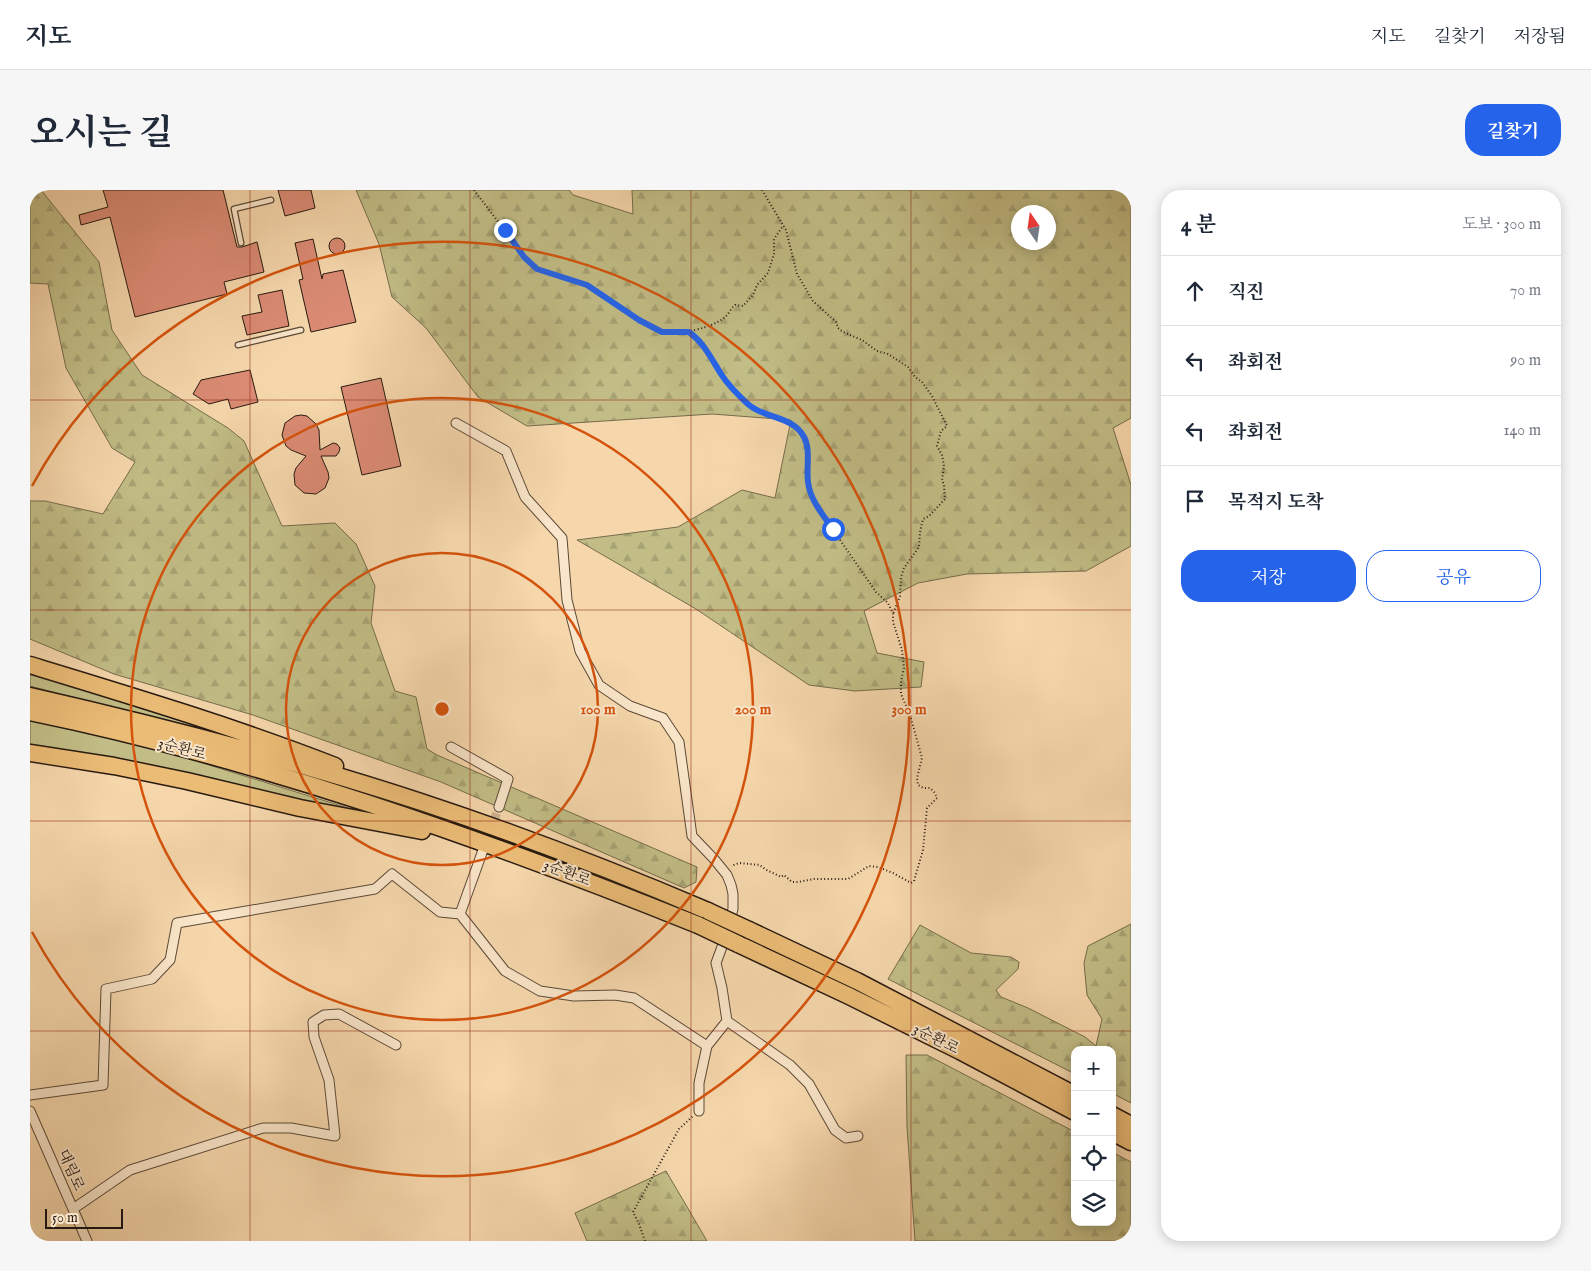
<!DOCTYPE html>
<html lang="ko">
<head>
<meta charset="utf-8">
<style>
	body { margin:0; font-family:"IM FELL English","Noto Serif KR",serif; background:#f6f6f7; color:#1f2937 }
	.controls { position:absolute; right:15px; bottom:15px; display:grid; overflow:hidden; border-radius:10px; box-shadow:0 2px 12px #0003 }
	.controls button { width:45px; height:45px; display:grid; place-items:center; padding:0; border:0; border-bottom:1px solid #e0e1e3; background:#fff; color:#1f2937; font:25px sans-serif }
	.compass { position:absolute; left:981px; top:15px; width:45px; height:45px; border-radius:50%; background:#fff; box-shadow:0 2px 12px #0003; rotate:347deg }
	.scale { position:absolute; left:15px; bottom:12px; width:78px; box-sizing:border-box; padding-left:5px; border:2px solid #281a10; border-top:0; font-size:14px; line-height:18px; white-space:nowrap; color:#281a10; -webkit-text-stroke:4px #f9e5c9; paint-order:stroke }
	.stop { position:absolute; width:15px; height:15px; margin:-11px; border:4px solid #2563eb; border-radius:50%; background:#fff }
	.stop.end { background:#2563eb; border-color:#fff; box-shadow:0 1px 5px #0008 }
	.list { margin:0; padding:0; list-style:none }
	h2 { display:flex; justify-content:space-between; align-items:center; height:65px; margin:0; padding:0 20px; font-size:21px }
	h2 small { font-size:16px; font-weight:400; color:#747a83 }
	.list li { display:grid; grid-template-columns:32px 1fr auto; gap:15px; align-items:center; box-sizing:border-box; height:70px; padding:0 20px; border-top:1px solid #e0e1e3 }
	.list b { display:block; font-size:19px; white-space:nowrap }
	.list em { font-size:16px; font-style:normal; color:#747a83 }
	.actions { display:flex; gap:10px; padding:15px 20px }
	.actions a { flex:1; padding:11px 0; border:1px solid #2563eb; border-radius:20px; text-align:center; font-size:18px; color:#2563eb }
	.actions .main { background:#2563eb; color:#fff }
	.icon { flex:none; width:28px; height:28px; fill:none; stroke:currentColor; stroke-width:2; stroke-linecap:round; stroke-linejoin:round }
	.map { position:relative; flex:none; width:1101px; height:1051px; overflow:hidden; border-radius:20px }
	header { display:flex; align-items:center; gap:30px; box-sizing:border-box; height:70px; padding:0 25px; background:#fff; border-bottom:1px solid #e0e1e3 }
	header strong { font-size:24px }
	nav { display:flex; gap:28px; margin-inline-start:auto; font-size:18px }
	.intro { display:flex; align-items:center; justify-content:space-between; box-sizing:border-box; height:120px; padding:0 30px }
	h1 { margin:0; font-size:35px }
	.button { padding:12px 22px; border-radius:20px; background:#2563eb; color:#fff; font-size:18px; font-weight:700 }
	main { display:flex; gap:30px; padding:0 30px }
	aside { flex:1; background:#fff; border-radius:20px; box-shadow:0 2px 12px #0003 }
	.map>svg:first-child { display:block }
</style>
</head>
<body>
<header>
<strong>지도</strong>
<nav><a>지도</a><a>길찾기</a><a>저장됨</a></nav>
</header>
<div class="intro"><h1>오시는 길</h1><a class="button">길찾기</a></div>
<main>
<div class="map">
<svg width="1101" height="1051" viewBox="0 0 1101 1051">
	<defs>
		<pattern id="forest-firs" width="22" height="20" patternUnits="userSpaceOnUse" patternTransform="scale(1.25)"><rect width="22" height="20" fill="#c2bd86"/><path d="M5 1l3.5 6h-7zM16 11l3.5 6h-7z" fill="#a7a273"/></pattern>
	</defs>
	<rect width="100%" height="100%" fill="#f6d7ac"/>
	<filter id="stains"><feTurbulence type="fractalNoise" baseFrequency=".004" numOctaves="4"/><feColorMatrix values="0 0 0 0 .2 0 0 0 0 .09 0 0 0 0 .02 0 0 0 .5 -.17"/></filter>
	<radialGradient id="worn" r=".72"><stop offset=".6" stop-color="#630" stop-opacity="0"/><stop offset="1" stop-color="#630" stop-opacity=".3"/></radialGradient>
	<!-- green -->
	<path fill="#c2bd86" stroke="#756c4b" d="M0,481L300,575L0,496Z
		M0,528L137,562L318,618V622L0,557Z"/>
	<!-- forest -->
	<path fill="url(#forest-firs)" stroke="#756c4b" fill-rule="evenodd" d="M0,0H11L69,72L82,140L112,185L198,238L214,251L252,336L305,333L326,354L345,396L341,433L365,501L386,507L397,559L407,565L667,677L666,692L654,698L411,592L223,525L84,484L0,449V311H15L73,324L105,272L82,258L36,178L18,94L0,93Z
		M326,0H539L543,5L603,24L602,0H1101V228L1083,238L1101,295V356L1056,381L937,384L888,393L834,421L847,463L894,472L891,497L825,501L779,495L666,419L547,350L648,337L712,300L745,308L761,230L682,224L497,236L448,207L396,138L362,107L349,54ZM1018,22V52H988V22Z
		M1101,734V913L1082,903V860H1045V884L858,789L890,735L941,763L981,767L989,772L988,779L966,800L971,807L998,818L1055,847L1066,856L1072,829L1057,805L1054,773L1058,756Z
		M876,865H897L1045,942V1032H1082V962L1101,972V1051H885L877,937Z
		M636,981L677,1051H557L545,1023Z"/>
	<!-- building -->
	<path fill="#db8b74" stroke="#281a10" d="M73,0H193L207,57H212L227,52L234,82L194,92L197,104L105,127L80,27L51,35L49,25L78,17Z
		M248,0H281L285,18L255,26Z
		M299 56a8 8 0 1 1 16 0a8 8 0 1 1-16 0Z
		M283,49L292,89L293,84L313,80L326,132L281,142L269,90L273,89L265,53Z
		M252,100L259,136L217,145L212,126L232,122L228,105Z
		M220,180L228,212L201,219L198,209L179,214L163,204L171,190Z
		M351,188L371,276L332,285L311,197Z
		M271,225L277,226L286,234L289,240L290,260L303,253L307,254L310,258L309,262L306,266H291L298,282L299,288L295,298L286,304L274,303L265,295L264,284L266,278L276,266L261,260L256,256L252,245L255,233L265,226Z"/>
	<g fill="none" stroke-linecap="round" stroke-linejoin="round">
		<!-- street-tunnel -->
		<path stroke="#cdb18d" stroke-width="9" stroke-dasharray="9 4.5" stroke-linecap="butt" d="M454,657L469,617"/>
		<defs>
			<path id="lane" d="M211,53L204,19L241,10
				M208,155L271,140"/>
			<path id="street" d="M426,233L476,261L495,307L532,348L537,410L550,461L569,495L600,516L633,528L649,552L662,646L684,669L697,685L701,695L703,704V719L699,733
				M421,557L478,589L469,617
				M430,724L453,660
				M696,746L686,773L692,798L697,831L760,875L779,894L805,940L816,948L828,946
				M677,856L697,831
				M0,905L73,895L76,799L122,789L140,770L147,733L345,699L362,684L410,722L430,724L475,781L510,801L544,806L585,805L604,808L677,856L669,893V921
				M0,921L57,1051
				M43,1019L100,980L233,938H261L305,946L299,890L284,847L283,832L294,825L309,824L366,855"/>
			<path id="highway" d="M0,475C102,506 205,537 305,576
				M0,506C132,536 263,570 391,612C488,644 584,681 678,721
				M0,522C229,569 451,648 668,735
				M0,563L84,576L157,591L270,618L392,641
				M719,740L827,791L1045,905
				M708,754L819,806L930,861L1045,922
				M1082,925L1101,935
				M1082,942L1101,952"/>
		</defs>
		<!-- lane casing -->
		<use href="#lane" stroke="#5c4937" stroke-width="7"/>
		<!-- street casing -->
		<use href="#street" stroke="#5c4937" stroke-width="11"/>
		<!-- highway casing -->
		<use href="#highway" stroke="#281a10" stroke-width="19"/>
		<!-- path -->
		<path stroke="#281a10" stroke-width="2" stroke-dasharray="1 2.5" stroke-linecap="butt" d="M444,0L495,67L507,79L557,95L609,130L632,142H659L673,152L698,193L719,214L727,221L765,235L769,240L776,253L779,300L790,321L846,402L858,413L863,424V432L872,460L874,478L871,491V504L880,525L892,568L887,588L888,595L893,598H900L905,603L907,608L897,618L893,660L884,691L881,693L863,683L848,677L839,676L818,689H784L768,692H762L754,685L751,687C744,683 736,681 730,675L709,673L701,676
			M732,0L756,40L767,84L783,111L806,132L808,138L813,142L832,150L847,161L858,164L878,177L885,187L892,192L902,206L917,236L911,241L907,256L912,265L914,276L912,290L914,295L915,309L899,326L893,329L890,342L889,357L874,378L871,387L870,406L863,424
			M661,141C670,139 688,134 695,127C699,124 701,118 705,115L713,116L723,105L727,95L738,83L744,64V49L753,36
			M615,1051L609,1034L603,1022L649,939L663,926"/>
		<!-- lane -->
		<use href="#lane" stroke="#f9e5c9" stroke-width="4.5"/>
		<!-- street -->
		<use href="#street" stroke="#f9e5c9" stroke-width="9"/>
		<!-- highway -->
		<use href="#highway" stroke="#ebbc76" stroke-width="16"/>
		<defs>
			<path id="highway-bridge" d="M678,721L719,740
				M668,735L708,754"/>
		</defs>
		<!-- highway-bridge casing -->
		<use href="#highway-bridge" stroke="#281a10" stroke-width="19" stroke-linecap="butt"/>
		<!-- highway-bridge -->
		<use href="#highway-bridge" stroke="#ebbc76" stroke-width="16"/>
	</g>
	<g fill="none" stroke-linecap="round" stroke-linejoin="round">
		<!-- route -->
		<path stroke="#2563eb" stroke-width="6" d="M475,40L494,67L507,79L557,95L609,130L632,142H659C674,153 681,168 691,184C698,195 709,206 719,215C736,229 763,226 774,247C781,260 776,278 778,292C780,310 793,325 803,339"/>
	</g>
	<!-- grid -->
	<path fill="none" stroke="#8f2418" stroke-width="1" stroke-opacity="0.55" d="M220,0V1051M440,0V1051M661,0V1051M881,0V1051M0,210H1101M0,420H1101M0,631H1101M0,841H1101"/>
	<!-- distance rings -->
	<g fill="none" stroke="#d5530c" stroke-width="2.5">
		<circle cx="412" cy="519" r="156"/>
		<circle cx="412" cy="519" r="311"/>
		<path d="M2 296A467 467 0 1 1 2 742"/>
	</g>
	<g text-anchor="middle" dominant-baseline="central" stroke-width="4" stroke-linejoin="round" paint-order="stroke">
		<!-- street labels -->
		<g font-size="15" fill="#281a10" stroke="#f9e5c9">
			<text transform="translate(152 559) rotate(15)">3순환로</text>
			<text transform="translate(537 683) rotate(21)">3순환로</text>
			<text transform="translate(906 849) rotate(27)">3순환로</text>
			<text transform="translate(41 980) rotate(66)">대림로</text>
		</g>
	</g>
	<circle cx="412" cy="519" r="8" fill="#d5530c" stroke="#f9e5c9" stroke-width="2.5"/>
	<g font-size="15" text-anchor="middle" font-weight="bold" fill="#d5530c" stroke="#f9e5c9" stroke-width="4" stroke-linejoin="round" paint-order="stroke">
		<text x="568" y="524">100 m</text>
		<text x="723" y="524">200 m</text>
		<text x="879" y="524">300 m</text>
	</g>
	<rect width="100%" height="100%" filter="url(#stains)"/>
	<rect width="100%" height="100%" fill="url(#worn)"/>
</svg>
<div class="controls">
<button>+</button>
<button>−</button>
<button><svg class="icon" aria-label="locate" viewBox="0 0 24 24"><circle cx="12" cy="12" r="6"/><path d="M12 2v4M12 18v4M2 12h4M18 12h4"/></svg></button>
<button><svg class="icon" aria-label="layers" viewBox="0 0 24 24"><path d="M12 4l9 5-9 5-9-5zM3 14l9 5 9-5"/></svg></button>
</div>
<svg class="compass" viewBox="-18 -18 36 36"><path d="M0-13l5 13h-10z" fill="#e53935"/><path d="M0 13l5-13h-10z" fill="#747a83"/></svg>
<div class="scale">50 m</div>
<div class="stop" style="left:803px;top:339px"></div>
<div class="stop end" style="left:475px;top:40px"></div>
</div>
<aside>
<h2>4 분<small>도보 · 300 m</small></h2>
<ul class="list">
<li><svg class="icon" aria-label="ahead" viewBox="0 0 24 24"><path d="M12 20V5M6 11l6-6 6 6"/></svg><div><b>직진</b></div><em>70 m</em></li>
<li><svg class="icon" aria-label="left" viewBox="0 0 24 24"><path d="M17 20v-9H6M10 6l-5 5 5 5"/></svg><div><b>좌회전</b></div><em>90 m</em></li>
<li><svg class="icon" aria-label="left" viewBox="0 0 24 24"><path d="M17 20v-9H6M10 6l-5 5 5 5"/></svg><div><b>좌회전</b></div><em>140 m</em></li>
<li><svg class="icon" aria-label="arrive" viewBox="0 0 24 24"><path d="M6 21V4h12l-3 4 3 4H6"/></svg><div><b>목적지 도착</b></div></li>
</ul>
<div class="actions"><a class="main">저장</a><a>공유</a></div>
</aside>
</main>
</body>
</html>
